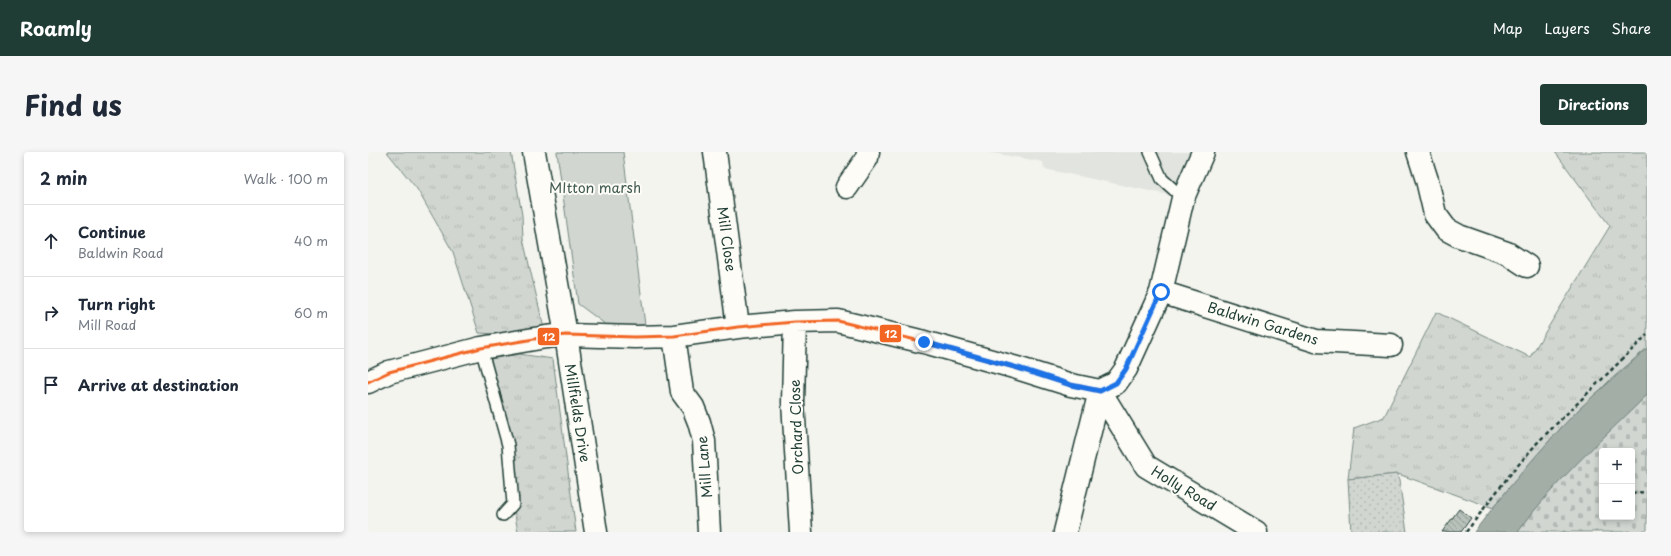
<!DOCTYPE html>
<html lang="en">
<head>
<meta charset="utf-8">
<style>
	body { margin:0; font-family:"Playpen Sans",sans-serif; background:#f6f6f7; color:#1f2937 }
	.controls { position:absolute; right:12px; bottom:12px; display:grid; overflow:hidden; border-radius:4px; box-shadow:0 2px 6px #0003 }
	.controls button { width:36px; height:36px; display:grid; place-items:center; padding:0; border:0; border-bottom:1px solid #e0e1e3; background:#fff; color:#1f2937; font:20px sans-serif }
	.stop { position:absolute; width:12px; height:12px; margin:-9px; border:3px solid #1a73e8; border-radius:50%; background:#fff }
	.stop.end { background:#1a73e8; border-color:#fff; box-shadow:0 1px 4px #0008 }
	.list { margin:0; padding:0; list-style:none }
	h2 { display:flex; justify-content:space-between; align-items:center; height:52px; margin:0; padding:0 16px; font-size:17px }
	h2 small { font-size:13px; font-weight:400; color:#747a83 }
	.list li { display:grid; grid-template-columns:26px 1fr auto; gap:12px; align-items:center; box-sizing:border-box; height:72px; padding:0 16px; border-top:1px solid #e0e1e3 }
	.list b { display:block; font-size:15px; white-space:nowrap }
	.list p { margin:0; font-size:13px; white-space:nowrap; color:#747a83 }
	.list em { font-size:13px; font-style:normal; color:#747a83 }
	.icon { flex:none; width:22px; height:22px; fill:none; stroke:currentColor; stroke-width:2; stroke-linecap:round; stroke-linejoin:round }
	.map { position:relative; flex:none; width:1279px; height:380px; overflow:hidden; border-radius:4px }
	header { display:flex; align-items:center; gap:24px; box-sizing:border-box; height:56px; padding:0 20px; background:#1f3d34; color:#fff }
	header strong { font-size:19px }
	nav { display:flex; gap:22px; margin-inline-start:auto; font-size:14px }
	.intro { display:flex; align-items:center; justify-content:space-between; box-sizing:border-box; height:96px; padding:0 24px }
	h1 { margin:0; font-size:28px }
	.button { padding:10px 18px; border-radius:4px; background:#1f3d34; color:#fff; font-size:14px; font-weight:700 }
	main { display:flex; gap:24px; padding:0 24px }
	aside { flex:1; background:#fff; border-radius:4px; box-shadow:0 2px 6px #0003 }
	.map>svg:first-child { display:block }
</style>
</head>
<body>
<header>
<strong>Roamly</strong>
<nav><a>Map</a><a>Layers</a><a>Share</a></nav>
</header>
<div class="intro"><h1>Find us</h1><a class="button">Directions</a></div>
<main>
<aside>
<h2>2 min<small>Walk · 100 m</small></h2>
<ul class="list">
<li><svg class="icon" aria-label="ahead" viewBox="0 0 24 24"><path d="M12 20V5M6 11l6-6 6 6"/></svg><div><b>Continue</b><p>Baldwin Road</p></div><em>40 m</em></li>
<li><svg class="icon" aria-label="right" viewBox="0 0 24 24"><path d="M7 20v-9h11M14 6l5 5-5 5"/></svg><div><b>Turn right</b><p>Mill Road</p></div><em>60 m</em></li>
<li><svg class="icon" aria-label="arrive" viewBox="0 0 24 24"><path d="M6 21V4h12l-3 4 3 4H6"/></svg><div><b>Arrive at destination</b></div></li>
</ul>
</aside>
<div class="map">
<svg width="1279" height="380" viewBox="0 0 1279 380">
	<defs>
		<pattern id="grass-tufts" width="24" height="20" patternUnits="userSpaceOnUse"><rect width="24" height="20" fill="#d1d6d1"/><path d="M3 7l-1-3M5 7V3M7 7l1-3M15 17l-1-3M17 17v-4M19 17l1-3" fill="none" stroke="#b3b9b4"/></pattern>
		<pattern id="cemetery-stones" width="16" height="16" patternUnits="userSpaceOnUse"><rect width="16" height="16" fill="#d1d6d1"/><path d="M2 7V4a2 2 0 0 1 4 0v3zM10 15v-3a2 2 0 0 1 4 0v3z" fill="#b3b9b4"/></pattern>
		<pattern id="garden-dots" width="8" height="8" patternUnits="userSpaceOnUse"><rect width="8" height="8" fill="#d1d6d1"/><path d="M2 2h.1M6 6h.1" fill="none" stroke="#b3b9b4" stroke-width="1.8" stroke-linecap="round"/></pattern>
		<pattern id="building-back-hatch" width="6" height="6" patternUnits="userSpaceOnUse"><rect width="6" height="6" fill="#b9c1bb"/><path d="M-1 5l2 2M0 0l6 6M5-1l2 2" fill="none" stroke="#969e99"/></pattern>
	</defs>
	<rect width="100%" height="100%" fill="#f4f4ef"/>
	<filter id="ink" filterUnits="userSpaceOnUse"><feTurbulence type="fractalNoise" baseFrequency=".025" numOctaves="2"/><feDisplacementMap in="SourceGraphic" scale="8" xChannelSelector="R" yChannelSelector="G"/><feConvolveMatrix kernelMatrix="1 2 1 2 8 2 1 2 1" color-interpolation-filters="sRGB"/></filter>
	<g filter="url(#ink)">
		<!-- built -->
		<path fill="#e2e5df" d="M619,0H835L815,46L676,17L675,10Z"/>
		<!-- grass -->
		<path fill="url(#grass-tufts)" stroke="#788a82" d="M19,0H143L154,63L155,87L178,185L111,181L85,100L49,37Z
			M1187,0H1279V196L1241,229L1187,283L1125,356L1030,322L980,327L986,276L1016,265L1068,160L1162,205L1242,74Z
			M151,202L185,207L208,380H150L145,352L140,293L116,208Z"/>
		<!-- cemetery -->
		<path fill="url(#cemetery-stones)" stroke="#788a82" fill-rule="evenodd" d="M1279,218V380H1129ZM1234,299H1264V365H1234Z"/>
		<!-- park -->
		<path fill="#d1d6d1" stroke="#788a82" d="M189,0H255L277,173L241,175L210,152Z"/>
		<!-- garden -->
		<path fill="url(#garden-dots)" stroke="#788a82" d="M1030,322L1039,380H983L980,327Z"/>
		<!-- water -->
		<path fill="#a3aea7" stroke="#6e8179" d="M1279,196V243C1235,287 1187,328 1150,380H1106C1139,337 1173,296 1211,257C1233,236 1258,217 1279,196Z"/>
		<!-- building -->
		<path fill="url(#building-back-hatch)" stroke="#1f3d34" d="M1091,357L1103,366L1093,380H1074Z"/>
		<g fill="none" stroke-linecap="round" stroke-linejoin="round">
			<defs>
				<path id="lane" d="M782,0L794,27L815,46
					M113,196L140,293L145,352L135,363"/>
				<path id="street" d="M347,0L370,175
					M1050,0L1059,28L1067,62L1078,77L1091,84L1139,101L1159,114
					M479,35L499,6L500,0
					M793,140L948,189L1023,193
					M427,170L425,250L433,380
					M306,184L314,240L325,255L331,270L336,289L341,380
					M0,230L21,220L113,196L178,185L198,183L267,185L306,184L370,175L427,170L470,169L556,190L649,216L703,233L732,239
					M732,239L748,231L758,217L793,140L815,46L835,0
					M732,239L778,314L888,380
					M697,380L732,239"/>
				<path id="secondary" d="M166,0L198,183L228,380"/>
			</defs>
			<!-- lane casing -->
			<use href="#lane" stroke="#1f3d34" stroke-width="14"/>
			<!-- street casing -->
			<use href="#street" stroke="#1f3d34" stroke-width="25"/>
			<!-- secondary casing -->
			<use href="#secondary" stroke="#1f3d34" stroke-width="25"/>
			<!-- path -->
			<path stroke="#1f3d34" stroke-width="2.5" stroke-dasharray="4 3" stroke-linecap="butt" d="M1264,341L1279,340
				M1098,380L1140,325L1169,291L1279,183"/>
			<!-- lane -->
			<use href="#lane" stroke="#fdfcf7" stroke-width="11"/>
			<!-- street -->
			<use href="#street" stroke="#fdfcf7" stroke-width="22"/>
			<!-- secondary -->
			<use href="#secondary" stroke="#fdfcf7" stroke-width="22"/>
			<defs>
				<path id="bus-1" d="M0,230L21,220L113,196L178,185L198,183L267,185L306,184L370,175L427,170L470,169L556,190L649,216L703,233L732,239"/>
			</defs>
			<!-- bus-1 casing -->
			<use href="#bus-1" stroke="#fdfcf7" stroke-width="6"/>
			<!-- bus-1 -->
			<use href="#bus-1" stroke="#f26522" stroke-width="3"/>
		</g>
	</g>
	<g fill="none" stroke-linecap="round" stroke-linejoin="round" filter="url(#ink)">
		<!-- route -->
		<path stroke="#1a73e8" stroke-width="5" d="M556,190L650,216L703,233L732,239L748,231L758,217L793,140"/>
	</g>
	<g text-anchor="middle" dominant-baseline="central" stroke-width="4" stroke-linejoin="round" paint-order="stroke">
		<!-- park labels -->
		<g font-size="14" fill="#435c53" stroke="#fdfcf7">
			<text x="227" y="35">MItton marsh</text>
		</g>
		<!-- street labels -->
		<g font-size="14" fill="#1f3d34" stroke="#fdfcf7">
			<text transform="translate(359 87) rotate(82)">Mill Close</text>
			<text transform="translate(895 171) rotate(17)">Baldwin Gardens</text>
			<text transform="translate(210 261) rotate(81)">Millfields Drive</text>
			<text transform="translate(428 275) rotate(-92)">Orchard Close</text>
			<text transform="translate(336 315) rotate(-95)">Mill Lane</text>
			<text transform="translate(816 336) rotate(31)">Holly Road</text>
		</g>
	</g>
	<g stroke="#fdfcf7" stroke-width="1.5">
		<rect x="511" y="172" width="23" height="19" rx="4" fill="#f26522"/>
		<rect x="169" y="175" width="23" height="19" rx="4" fill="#f26522"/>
	</g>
	<g font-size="11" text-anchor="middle" font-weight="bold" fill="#fff">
		<text x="523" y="186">12</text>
		<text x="181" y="189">12</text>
	</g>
</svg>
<div class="controls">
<button>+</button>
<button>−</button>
</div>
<div class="stop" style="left:793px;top:140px"></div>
<div class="stop end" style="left:556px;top:190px"></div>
</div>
</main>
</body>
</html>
